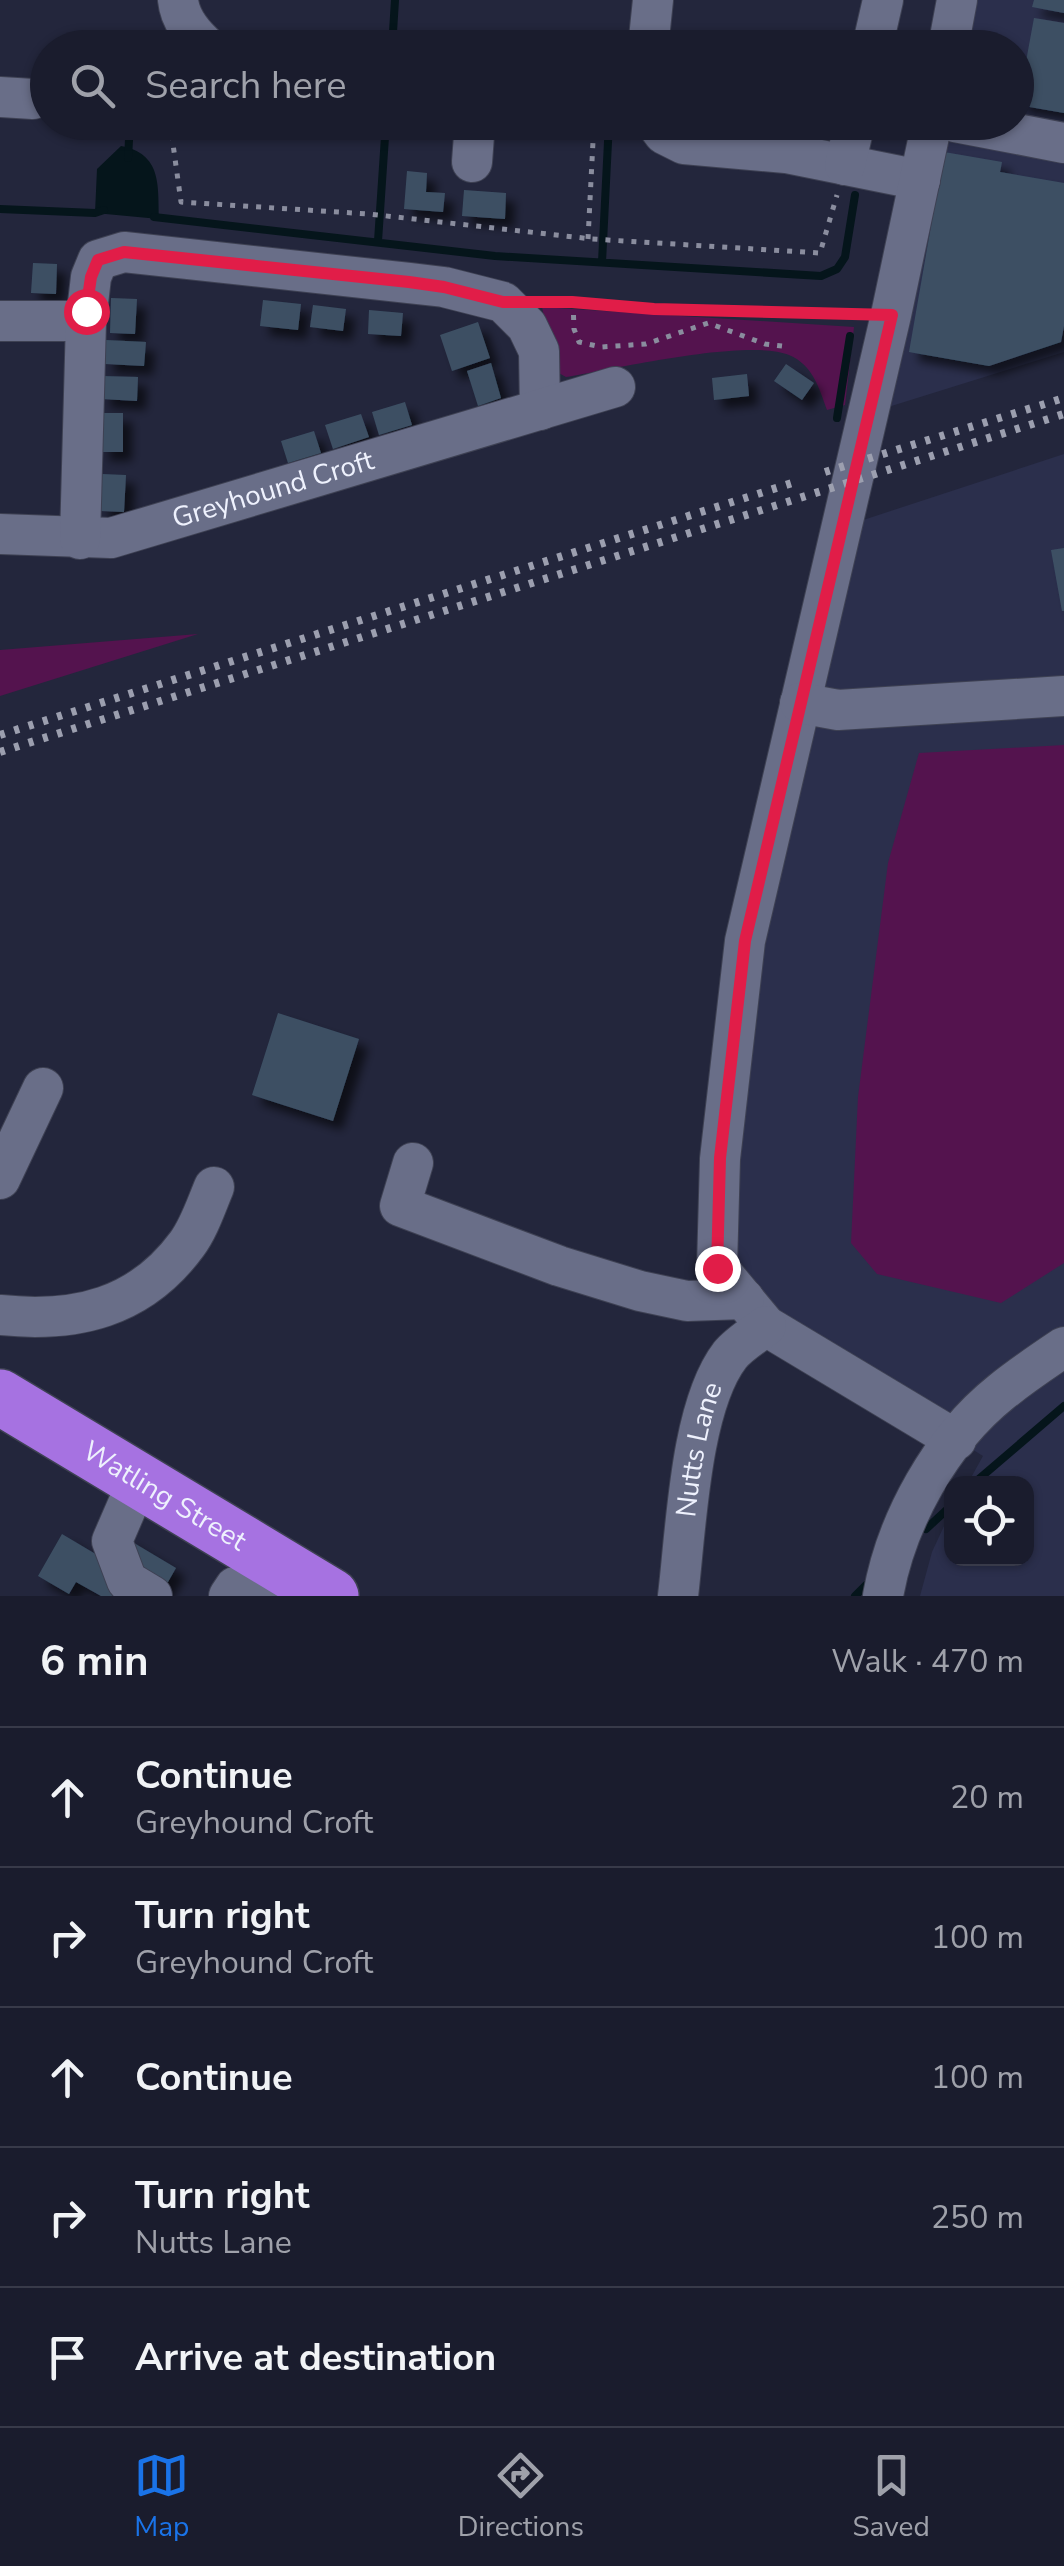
<!DOCTYPE html>
<html lang="en">
<head>
<meta charset="utf-8">
<style>
	body { margin:0; font-family:"Nunito Sans",sans-serif; background:#232535; color:#f1f3f6 }
	.controls { position:absolute; right:30px; bottom:30px; display:grid; overflow:hidden; border-radius:20px; box-shadow:0 2px 8px #0004 }
	.controls button { width:90px; height:90px; display:grid; place-items:center; padding:0; border:0; border-bottom:2px solid #383a49; background:#1a1c2d; color:#f1f3f6; font:50px sans-serif }
	.stop { position:absolute; width:30px; height:30px; margin:-22px; border:8px solid #e11d48; border-radius:50%; background:#fff }
	.stop.end { background:#e11d48; border-color:#fff; box-shadow:0 2px 10px #0008 }
	.list { margin:0; padding:0; list-style:none }
	h2 { display:flex; justify-content:space-between; align-items:center; height:130px; margin:0; padding:0 40px; font-size:42px }
	h2 small { font-size:32px; font-weight:400; color:#9fa1aa }
	.list li { display:grid; grid-template-columns:65px 1fr auto; gap:30px; align-items:center; box-sizing:border-box; height:140px; padding:0 40px; border-top:2px solid #383a49 }
	.list b { display:block; font-size:38px; white-space:nowrap }
	.list p { margin:0; font-size:32px; white-space:nowrap; color:#9fa1aa }
	.list em { font-size:32px; font-style:normal; color:#9fa1aa }
	.icon { flex:none; width:55px; height:55px; fill:none; stroke:currentColor; stroke-width:2; stroke-linecap:round; stroke-linejoin:round }
	.map { position:relative; flex:none; width:1064px; height:1596px; overflow:hidden }
	.search { position:absolute; background:#1a1c2d; box-shadow:0 2px 8px #0004; left:30px; right:30px; top:30px; height:110px; display:flex; align-items:center; gap:25px; box-sizing:border-box; padding:0 35px; border-radius:55px; color:#9fa1aa; font-size:38px }
	.sheet { height:830px; background:#1a1c2d }
	nav { display:flex; justify-content:space-around; align-items:center; box-sizing:border-box; height:140px; border-top:2px solid #383a49; background:#1a1c2d; font-size:28px; color:#9fa1aa }
	nav a { display:grid; justify-items:center; gap:5px }
	nav .on { color:#1a73e8 }
	.map>svg:first-child { display:block }
</style>
</head>
<body>
<div class="map">
<svg width="1064" height="1596" viewBox="0 0 1064 1596">
	<defs>
		<filter id="shadow"><feDropShadow dx="9" dy="9" stdDeviation="5" flood-color="#0009"/></filter>
	</defs>
	<rect width="100%" height="100%" fill="#23263c"/>
	<!-- built -->
	<path fill="#2b2f4c" d="M957,0H1064V352L869,413L932,123L1016,122V48L947,47Z
		M1064,454V1596H920L932,1552L951,1511L952,1559H1026V1484L968,1483L983,1456L925,1420L717,1267L720,1159L842,527Z"/>
	<!-- green -->
	<path fill="#54134e" d="M542,307L854,327L845,405L827,410C819,388 813,365 789,355C747,338 615,369 566,377L555,371Z
		M198,634L0,696V650Z
		M1064,745V1263L1001,1303L877,1274L851,1243L858,1097L888,863L919,753Z"/>
	<!-- water -->
	<path fill="#05151b" d="M121,146C162,154 158,185 159,219L95,213L97,169Z"/>
	<g fill="none" stroke-linecap="round" stroke-linejoin="round">
		<!-- stream -->
		<path stroke="#05151b" stroke-width="8" d="M392,48L395,0
			M128,158L130,122
			M0,209L95,213L104,210
			M154,217L495,256L821,276L837,269L845,257L855,195
			M378,241L386,122
			M602,262L609,122
			M837,418L850,336
			M973,1484L1064,1406
			M926,1529L952,1505
			M855,1596L866,1585"/>
	</g>
	<!-- building -->
	<path fill="#3c5064" filter="url(#shadow)" d="M1034,0H1064V13L1032,7Z
		M1034,18L1064,23V113L1018,105Z
		M944,152L1002,162L1000,172L1064,183V326L1061,342L989,366L909,352Z
		M407,171L427,173L426,192L445,193L443,212L404,209Z
		M464,190L506,193L505,219L462,216Z
		M33,263L57,264L56,294L31,293Z
		M111,298L137,299L135,334L110,333Z
		M263,300L301,304L298,330L260,326Z
		M313,305L346,309L343,331L310,327Z
		M369,310L403,313L401,336L368,334Z
		M478,322L490,358L452,371L440,335Z
		M106,340L146,342L144,366L105,364Z
		M491,363L501,398L478,406L467,371Z
		M786,364L814,383L802,400L774,381Z
		M747,374L749,396L714,400L712,378Z
		M102,376L138,377L137,401L101,399Z
		M405,402L412,425L379,435L372,412Z
		M101,413H123V452H100Z
		M361,414L369,437L333,449L325,425Z
		M314,431L321,453L288,463L281,441Z
		M102,474L126,475L124,512L100,511Z
		M1064,548V611H1062L1051,550Z
		M278,1013L359,1039L333,1121L252,1095Z
		M62,1534L109,1562L124,1537L176,1568L160,1596H101L76,1582L69,1594L38,1576Z"/>
	<g fill="none" stroke-linecap="round" stroke-linejoin="round">
		<defs>
			<g id="minor">
				<path d="M178,0C180,20 193,35 208,48"/>
				<path d="M648,48L653,0"/>
				<path d="M872,48L883,0"/>
				<path d="M948,48L957,0"/>
				<path d="M0,97L33,99"/>
				<path d="M655,122L664,134L684,144L786,153L920,180"/>
				<path d="M932,122L891,315L745,941L720,1159L717,1267L766,1326L956,1440"/>
				<path d="M955,122L1064,143"/>
				<path d="M472,162L475,122"/>
				<path d="M845,165L855,122"/>
				<path d="M0,321H86L91,277L98,260L124,252L409,283L444,287L503,302L527,326L539,351L540,410"/>
				<path id="s1" d="M0,534L111,538L615,387"/>
				<path d="M80,539L86,321"/>
				<path d="M800,703L838,710L1064,696"/>
				<path d="M413,1163L400,1206L559,1266L640,1291L687,1301L744,1299"/>
				<path d="M0,1179L43,1088"/>
				<path d="M0,1315C76,1323 140,1308 187,1244C199,1228 206,1206 214,1187"/>
				<path d="M138,1481L112,1541L127,1581L152,1596"/>
				<path d="M229,1596L235,1587L298,1576"/>
				<path id="s2" d="M678,1596C686,1530 690,1407 730,1355C739,1344 754,1335 766,1326"/>
				<path d="M883,1596C896,1521 941,1440 1001,1392C1021,1376 1043,1361 1064,1347"/>
			</g>
			<g id="highway">
				<path id="s3" d="M0,1397L331,1596"/>
			</g>
		</defs>
		<!-- minor casing -->
		<use href="#minor" stroke="#3e4153" stroke-width="42"/>
		<!-- highway casing -->
		<use href="#highway" stroke="#3e4153" stroke-width="58"/>
		<!-- path -->
		<path stroke="#8a8d9e" stroke-width="5" stroke-dasharray="5 8" stroke-linecap="butt" d="M174,122L172,137L181,202L369,214L592,239L820,253L837,195
			M588,239L594,122
			M551,302L654,309L859,314
			M573,302L574,329L579,342L601,347L646,344L708,323L765,344L782,346"/>
		<!-- minor -->
		<use href="#minor" stroke="#696e88" stroke-width="40"/>
		<!-- highway -->
		<use href="#highway" stroke="#a672e1" stroke-width="55"/>
		<!-- rail -->
		<path stroke="#9c9faf" stroke-width="8" stroke-dasharray="5 10" stroke-linecap="butt" d="M825,472L1064,398
			M0,735L792,483
			M0,752L1064,414"/>
	</g>
	<g fill="none" stroke-linecap="round" stroke-linejoin="round">
		<!-- route -->
		<path stroke="#e11d48" stroke-width="12" d="M86,311L91,277L98,260L124,252L409,282L444,287L503,302H572L654,309L892,315L745,941L720,1158L717,1268"/>
	</g>
	<g text-anchor="middle" dominant-baseline="central" stroke-width="8" stroke-linejoin="round" paint-order="stroke">
		<!-- street labels -->
		<g font-size="28" fill="#eef1fd" stroke="#23263c">
			<text stroke="none"><textPath href="#s1" startOffset="280">Greyhound Croft</textPath></text>
			<text stroke="none"><textPath href="#s2" startOffset="148">Nutts Lane</textPath></text>
			<text stroke="none"><textPath href="#s3" startOffset="192">Watling Street</textPath></text>
		</g>
	</g>
</svg>
<div class="controls">
<button><svg class="icon" aria-label="locate" viewBox="0 0 24 24"><circle cx="12" cy="12" r="6"/><path d="M12 2v4M12 18v4M2 12h4M18 12h4"/></svg></button>
</div>
<div class="stop" style="left:86px;top:311px"></div>
<div class="stop end" style="left:717px;top:1268px"></div>
<div class="search"><svg class="icon" aria-label="search" viewBox="0 0 24 24"><circle cx="10" cy="10" r="6"/><path d="M15 15l6 6"/></svg>Search here</div>
</div>
<section class="sheet">
<h2>6 min<small>Walk · 470 m</small></h2>
<ul class="list">
<li><svg class="icon" aria-label="ahead" viewBox="0 0 24 24"><path d="M12 20V5M6 11l6-6 6 6"/></svg><div><b>Continue</b><p>Greyhound Croft</p></div><em>20 m</em></li>
<li><svg class="icon" aria-label="right" viewBox="0 0 24 24"><path d="M7 20v-9h11M14 6l5 5-5 5"/></svg><div><b>Turn right</b><p>Greyhound Croft</p></div><em>100 m</em></li>
<li><svg class="icon" aria-label="ahead" viewBox="0 0 24 24"><path d="M12 20V5M6 11l6-6 6 6"/></svg><div><b>Continue</b></div><em>100 m</em></li>
<li><svg class="icon" aria-label="right" viewBox="0 0 24 24"><path d="M7 20v-9h11M14 6l5 5-5 5"/></svg><div><b>Turn right</b><p>Nutts Lane</p></div><em>250 m</em></li>
<li><svg class="icon" aria-label="arrive" viewBox="0 0 24 24"><path d="M6 21V4h12l-3 4 3 4H6"/></svg><div><b>Arrive at destination</b></div></li>
</ul>
</section>
<nav>
<a class="on"><svg class="icon" aria-label="map" viewBox="0 0 24 24"><path d="M3 6l6-2 6 2 6-2v14l-6 2-6-2-6 2zM9 4v14M15 6v14"/></svg>Map</a>
<a><svg class="icon" aria-label="directions" viewBox="0 0 24 24"><path d="M12 3l9 9-9 9-9-9zM9 14v-3h6M13 9l2 2-2 2"/></svg>Directions</a>
<a><svg class="icon" aria-label="saved" viewBox="0 0 24 24"><path d="M7 4h10v16l-5-4-5 4z"/></svg>Saved</a>
</nav>
</body>
</html>
